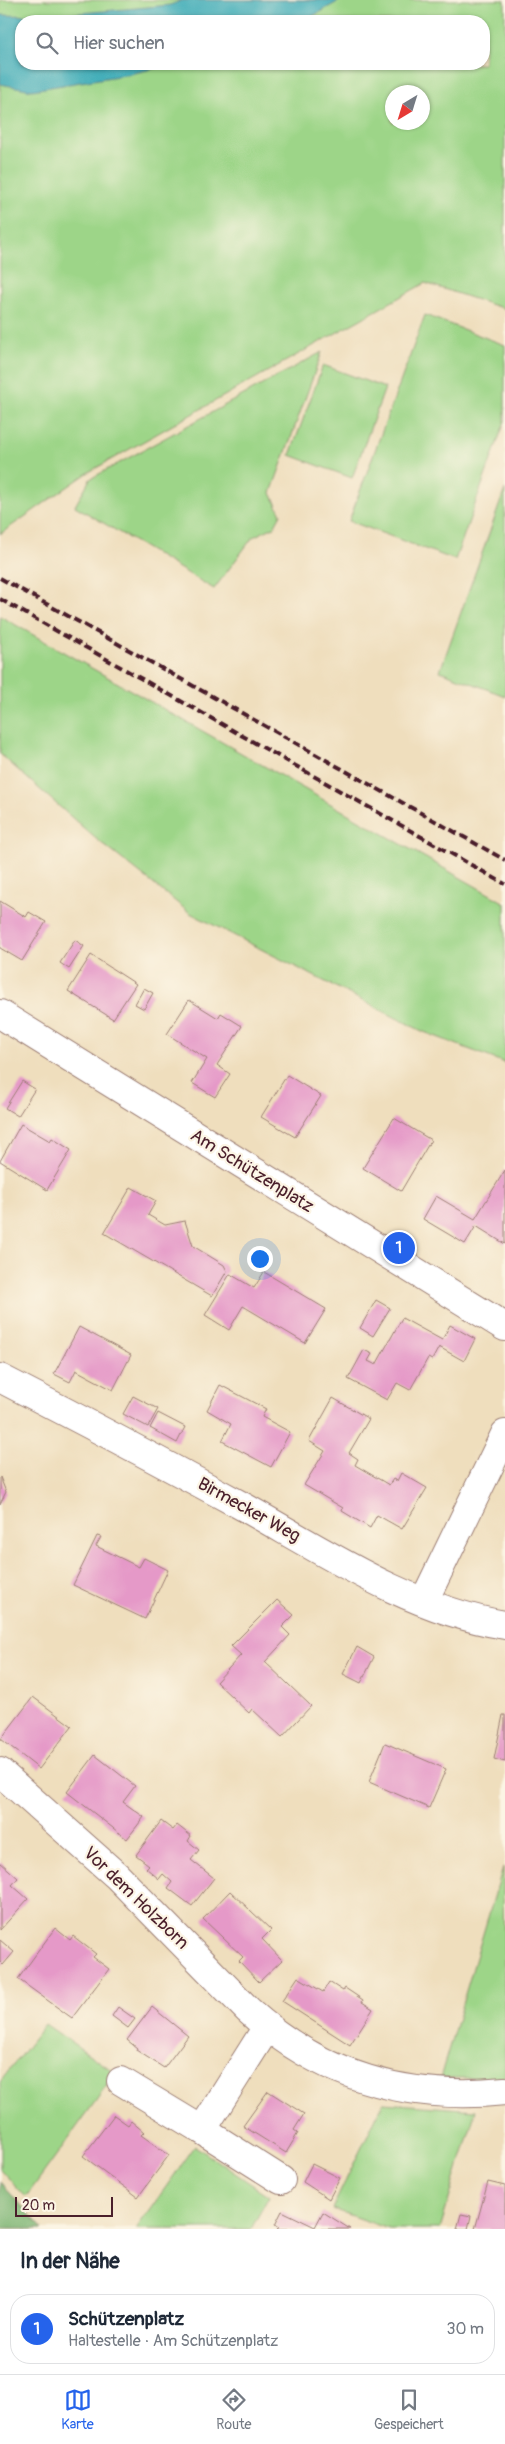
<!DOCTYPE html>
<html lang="de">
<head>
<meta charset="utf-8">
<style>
	body { margin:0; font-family:Pangolin,sans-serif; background:#f2f2f3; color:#1f2937 }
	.compass { position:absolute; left:385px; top:85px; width:45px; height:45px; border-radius:50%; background:#fff; box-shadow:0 1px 4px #0004; rotate:218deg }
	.scale { position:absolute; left:15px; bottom:12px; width:98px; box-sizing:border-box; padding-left:5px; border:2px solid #4a1f2b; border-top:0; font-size:14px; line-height:18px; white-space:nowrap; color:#4a1f2b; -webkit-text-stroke:4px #fcf5e5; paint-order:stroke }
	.you { position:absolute; left:259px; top:1258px; width:18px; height:18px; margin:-12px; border:4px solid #fff; border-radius:50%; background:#1a73e8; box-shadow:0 0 0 8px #1a73e833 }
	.badge { display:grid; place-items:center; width:32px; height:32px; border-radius:50%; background:#2563eb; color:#fff; font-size:16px; font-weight:700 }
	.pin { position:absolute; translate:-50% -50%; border:2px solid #fff; box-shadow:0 1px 5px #0006 }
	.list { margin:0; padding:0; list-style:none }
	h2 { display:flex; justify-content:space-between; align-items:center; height:65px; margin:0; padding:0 20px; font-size:21px }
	h2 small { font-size:16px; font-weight:400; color:#747a83 }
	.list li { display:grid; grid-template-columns:32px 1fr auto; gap:15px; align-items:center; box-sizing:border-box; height:70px; margin:0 10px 10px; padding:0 10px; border:1px solid #e0e1e3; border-radius:20px }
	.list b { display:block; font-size:19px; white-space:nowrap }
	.list p { margin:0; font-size:16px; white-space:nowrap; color:#747a83 }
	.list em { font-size:16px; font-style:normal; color:#747a83 }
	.icon { flex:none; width:28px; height:28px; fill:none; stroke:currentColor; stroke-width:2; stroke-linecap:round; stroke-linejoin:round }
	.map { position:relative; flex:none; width:505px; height:2229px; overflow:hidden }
	.search { position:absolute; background:#fff; box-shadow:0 1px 4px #0004; left:15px; right:15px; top:15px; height:55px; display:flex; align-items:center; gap:12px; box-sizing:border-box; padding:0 18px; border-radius:20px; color:#747a83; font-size:19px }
	.sheet { height:145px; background:#fff }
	nav { display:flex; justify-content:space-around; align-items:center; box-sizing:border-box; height:70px; border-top:1px solid #e0e1e3; background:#fff; font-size:14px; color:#747a83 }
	nav a { display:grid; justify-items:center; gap:2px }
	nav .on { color:#2563eb }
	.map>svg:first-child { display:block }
</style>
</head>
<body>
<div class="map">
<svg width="505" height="2229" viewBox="0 0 505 2229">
	<rect width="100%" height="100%" fill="#fcf5e5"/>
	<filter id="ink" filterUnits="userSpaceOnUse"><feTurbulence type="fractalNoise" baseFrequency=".02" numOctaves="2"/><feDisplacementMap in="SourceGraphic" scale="10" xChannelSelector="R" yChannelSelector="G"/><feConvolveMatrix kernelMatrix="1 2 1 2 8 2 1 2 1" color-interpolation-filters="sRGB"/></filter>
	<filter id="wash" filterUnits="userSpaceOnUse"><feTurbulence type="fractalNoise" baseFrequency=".0096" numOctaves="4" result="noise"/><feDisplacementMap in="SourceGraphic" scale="20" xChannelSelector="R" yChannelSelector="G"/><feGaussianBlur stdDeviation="1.12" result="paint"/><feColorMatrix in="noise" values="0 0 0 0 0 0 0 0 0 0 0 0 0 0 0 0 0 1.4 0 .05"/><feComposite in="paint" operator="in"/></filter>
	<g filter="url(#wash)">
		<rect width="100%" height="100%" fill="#efdebd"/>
		<!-- green -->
		<path fill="#9dd588" stroke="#747a5a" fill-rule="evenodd" d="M0,0H505V309L425,283L89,472L0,534ZM21,21H484V64H21ZM392,92H422V122H392Z
			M425,315L505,345V421L455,560L349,521Z
			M322,352L271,493L281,514L274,527L253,537L214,589L75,506L90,479Z
			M323,365L385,388L352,478L290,455Z
			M505,489V696L440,671Z
			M0,616L505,903V1063L424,1032L190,913L95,838L0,754Z
			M503,1867L505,2076L492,2078H440Z
			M45,2024L116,2073L26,2197L0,2169V2082Z
			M383,2103L476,2110L440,2229H389L332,2209Z
			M195,2146L269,2196L251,2229H136Z"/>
		<!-- forest -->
		<path fill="#7eb674" stroke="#646a50" d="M0,2182L43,2229H0Z"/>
		<!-- water -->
		<path fill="#3cacb8" stroke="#436672" d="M183,0H341L304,21H21V64H173L130,74L32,90L0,84V15L48,16L170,5Z"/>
		<g id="blocks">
			<!-- building -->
			<path fill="#e599c8" d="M0,901L26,917L29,912L46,922L22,961L0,948Z
				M75,940L84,946L69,969L60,963Z
				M91,955L136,984L113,1019L68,991Z
				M144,988L153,993L144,1009L135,1004Z
				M189,1000L218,1018L221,1013L242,1026L217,1065L230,1074L215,1097L192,1083L207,1059L167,1034Z
				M287,1075L321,1096L295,1137L261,1117Z
				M22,1081L35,1089L18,1116L5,1108Z
				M394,1118L431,1140L401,1191L363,1168Z
				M21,1124L50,1141L52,1138L71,1150L47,1190L0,1161Z
				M505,1170V1244L476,1226L465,1244L423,1219L436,1196L475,1219Z
				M131,1187L156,1201L148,1215L165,1225L185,1221L193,1246L224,1265L227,1271L212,1296L104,1233Z
				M264,1272L326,1309L305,1343L243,1306L229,1330L205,1315L230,1274L254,1288Z
				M376,1300L390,1308L373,1336L360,1328Z
				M402,1318L442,1340L450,1325L475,1339L464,1361L439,1347L432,1360L428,1358L410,1390L397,1383L387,1400L348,1379L364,1350L372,1354L368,1361L376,1365Z
				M79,1327L131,1355L113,1390L76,1370L70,1382L54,1374Z
				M220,1385L266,1409L262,1417L290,1432L271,1467L222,1441L231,1424L207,1410Z
				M133,1396L158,1409L148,1427L123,1414Z
				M333,1398L369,1419L349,1453L358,1459L355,1465L389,1485L393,1479L397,1481L401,1473L427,1488L402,1529L377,1515L370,1528L342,1511L343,1508L304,1485L325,1451L309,1441Z
				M158,1413L185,1427L177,1443L150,1428Z
				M0,1477L6,1492L0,1504Z
				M97,1536L101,1537L96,1546L139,1567L144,1558L168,1570L145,1619L73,1585Z
				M277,1600L294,1615L282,1627L290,1635L265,1662L311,1706L282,1737L252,1709L249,1713L216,1682L241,1655L231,1646Z
				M357,1647L374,1657L361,1683L343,1674Z
				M33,1697L72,1726L39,1769L1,1739Z
				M503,1715H505V1762L494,1759Z
				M385,1743L446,1769L429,1808L369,1782Z
				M95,1755L135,1786L123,1802L144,1817L127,1839L67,1792Z
				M161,1821L173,1830L177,1825L191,1836L188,1841L199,1850L191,1860L214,1878L192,1906L168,1888L172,1882L163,1874L159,1879L146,1868L149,1865L136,1855Z
				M0,1862L18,1878L12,1885L28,1899L0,1930Z
				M230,1891L271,1930L262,1939L282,1960L259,1982L239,1961L243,1957L203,1919Z
				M55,1928L70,1940L73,1936L96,1954L93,1957L109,1969L72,2018L18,1979Z
				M0,1940L14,1952L3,1965L0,1962Z
				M298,1977L323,1992L329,1982L343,1991L345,1988L363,2000L362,2002L373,2009L350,2045L282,2001Z
				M118,2007L135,2019L128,2028L112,2016Z
				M152,2007L188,2036L164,2068L136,2050L137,2048L127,2040Z
				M268,2091L304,2114L294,2130L298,2133L286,2153L243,2126Z
				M114,2115L128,2125L131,2121L144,2132L141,2135L169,2155L138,2197L83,2156Z
				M312,2164L340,2178L329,2199L303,2182Z
				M488,2182L505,2186V2229H475Z
				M282,2211L315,2227L323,2212L350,2229H277L279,2227L275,2225Z
				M461,2214L471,2216L468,2229H457Z"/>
		</g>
	</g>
	<g filter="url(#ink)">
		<use href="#blocks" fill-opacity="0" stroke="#9c7e74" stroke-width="1"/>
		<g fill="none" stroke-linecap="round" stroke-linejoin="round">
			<defs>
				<path id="street" d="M0,1014L505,1327
					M0,1378C82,1420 163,1463 244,1507C326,1553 411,1610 505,1625
					M424,1601L505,1434
					M0,1772L117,1876L248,2010C321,2077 407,2101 505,2091
					M267,2027L202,2130L281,2180
					M121,2081L202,2130"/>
			</defs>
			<!-- street casing -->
			<use href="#street" stroke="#9c7e74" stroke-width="30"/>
			<!-- street -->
			<use href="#street" stroke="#fff" stroke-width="28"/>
			<!-- rail -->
			<path stroke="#4a1f2b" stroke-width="4" stroke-dasharray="8 4" stroke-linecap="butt" d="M0,578L505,860
				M0,599L505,884"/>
		</g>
	</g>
	<g text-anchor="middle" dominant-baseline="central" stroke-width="4.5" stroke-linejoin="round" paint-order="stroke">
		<!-- street labels -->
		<g font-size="18" fill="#4a1f2b" stroke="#fcf5e5">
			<text transform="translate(252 1171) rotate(32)">Am Schützenplatz</text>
			<text transform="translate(249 1510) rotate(29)">Birmecker Weg</text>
			<text transform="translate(136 1898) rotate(44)">Vor dem Holzborn</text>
		</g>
	</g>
</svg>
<svg class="compass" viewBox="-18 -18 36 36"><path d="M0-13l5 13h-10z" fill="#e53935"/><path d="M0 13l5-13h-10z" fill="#747a83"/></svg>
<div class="scale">20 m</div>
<div class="you"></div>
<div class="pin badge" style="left:399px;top:1248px">1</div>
<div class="search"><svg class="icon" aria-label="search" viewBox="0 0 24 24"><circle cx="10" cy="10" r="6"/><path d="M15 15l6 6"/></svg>Hier suchen</div>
</div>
<section class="sheet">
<h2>In der Nähe<small></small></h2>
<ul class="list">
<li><span class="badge">1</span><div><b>Schützenplatz</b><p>Haltestelle · Am Schützenplatz</p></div><em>30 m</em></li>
</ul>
</section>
<nav>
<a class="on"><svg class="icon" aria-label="map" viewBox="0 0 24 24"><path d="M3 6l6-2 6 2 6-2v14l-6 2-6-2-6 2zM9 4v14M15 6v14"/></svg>Karte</a>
<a><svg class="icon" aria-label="directions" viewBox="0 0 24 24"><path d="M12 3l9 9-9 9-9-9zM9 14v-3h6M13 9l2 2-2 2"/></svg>Route</a>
<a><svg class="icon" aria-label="saved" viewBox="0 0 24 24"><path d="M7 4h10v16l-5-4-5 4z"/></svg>Gespeichert</a>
</nav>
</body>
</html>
